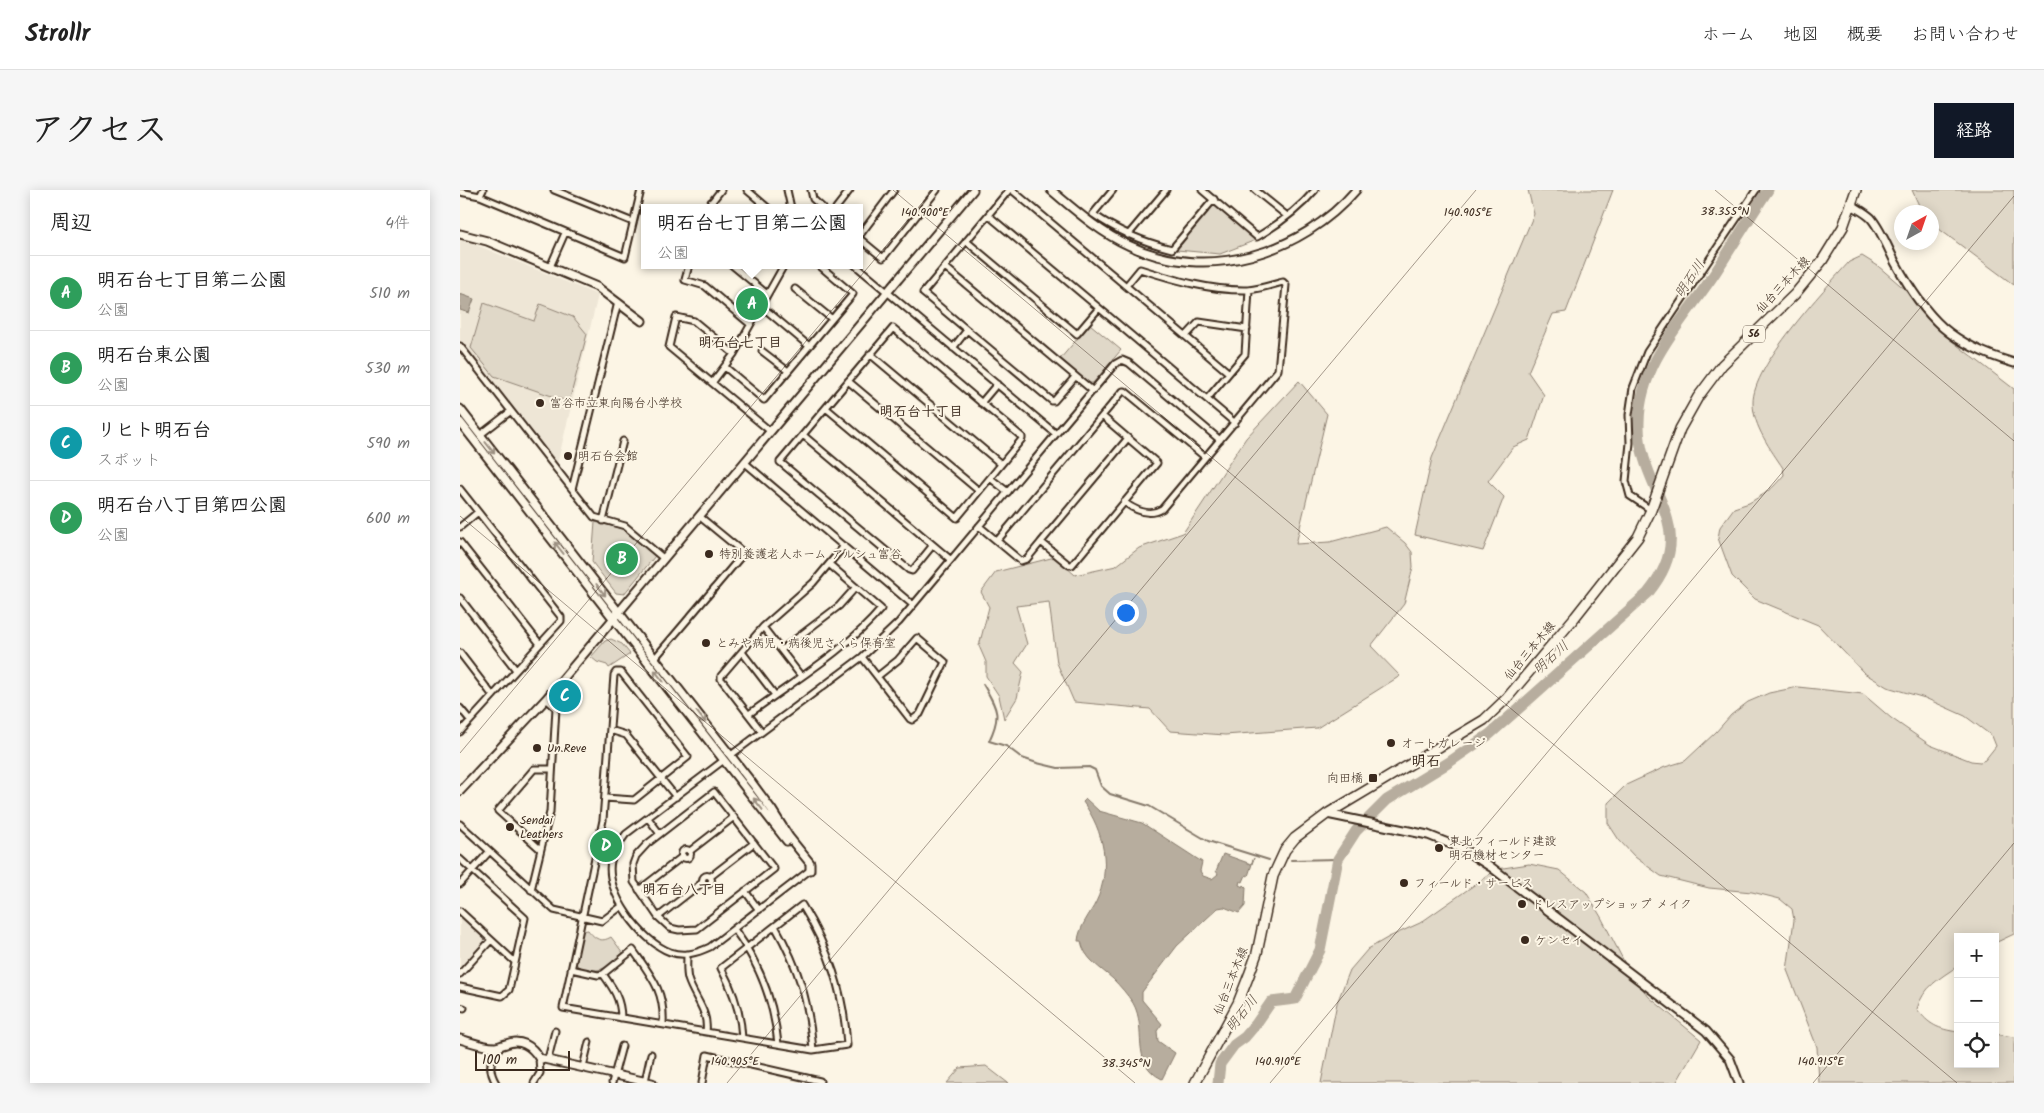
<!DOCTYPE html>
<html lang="ja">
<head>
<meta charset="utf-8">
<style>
	body { margin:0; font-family:Kalam,"Klee One",sans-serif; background:#f6f6f6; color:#222 }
	.controls { position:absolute; right:15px; bottom:15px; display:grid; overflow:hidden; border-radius:0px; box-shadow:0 2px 12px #0003 }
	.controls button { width:45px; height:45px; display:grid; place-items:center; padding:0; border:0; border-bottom:1px solid #e0e0e0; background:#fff; color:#222; font:25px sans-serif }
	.compass { position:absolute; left:1434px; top:15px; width:45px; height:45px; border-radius:50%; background:#fff; box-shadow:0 2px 12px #0003; rotate:40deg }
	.scale { position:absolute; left:15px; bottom:12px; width:95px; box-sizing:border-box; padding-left:5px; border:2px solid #3b2a1e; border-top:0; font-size:14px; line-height:18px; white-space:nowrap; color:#3b2a1e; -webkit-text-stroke:4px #fcf5e5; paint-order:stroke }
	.you { position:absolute; left:665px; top:422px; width:18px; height:18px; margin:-12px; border:4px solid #fff; border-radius:50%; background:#1a73e8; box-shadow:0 0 0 8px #1a73e833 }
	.badge { display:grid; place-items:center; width:32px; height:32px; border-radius:50%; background:#111827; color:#fff; font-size:16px; font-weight:700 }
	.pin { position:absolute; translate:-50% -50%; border:2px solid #fff; box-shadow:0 1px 5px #0006 }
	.popup { position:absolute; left:181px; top:14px; width:222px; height:65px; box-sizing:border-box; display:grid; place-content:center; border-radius:0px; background:#fff; filter:drop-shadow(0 1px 4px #0005); font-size:16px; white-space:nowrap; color:#767676 }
	.popup b { font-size:19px; color:#222 }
	.popup::after { content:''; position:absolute; left:50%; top:100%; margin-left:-10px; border:10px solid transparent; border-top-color:#fff }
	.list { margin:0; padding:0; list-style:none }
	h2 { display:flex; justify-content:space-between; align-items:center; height:65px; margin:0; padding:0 20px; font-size:21px }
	h2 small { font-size:16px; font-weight:400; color:#767676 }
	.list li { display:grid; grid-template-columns:32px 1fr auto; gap:15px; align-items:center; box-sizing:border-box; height:75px; padding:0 20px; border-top:1px solid #e0e0e0 }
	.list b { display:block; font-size:19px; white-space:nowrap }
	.list p { margin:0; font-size:16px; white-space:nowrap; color:#767676 }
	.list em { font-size:16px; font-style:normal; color:#767676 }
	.icon { flex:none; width:28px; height:28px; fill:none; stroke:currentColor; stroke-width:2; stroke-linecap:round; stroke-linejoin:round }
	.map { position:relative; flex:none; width:1554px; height:893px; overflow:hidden; border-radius:0px }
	header { display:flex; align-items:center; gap:30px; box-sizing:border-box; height:70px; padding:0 25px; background:#fff; border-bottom:1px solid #e0e0e0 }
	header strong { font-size:24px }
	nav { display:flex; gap:28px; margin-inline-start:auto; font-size:18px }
	.intro { display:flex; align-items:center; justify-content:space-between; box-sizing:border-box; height:120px; padding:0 30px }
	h1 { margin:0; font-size:35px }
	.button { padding:12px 22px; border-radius:0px; background:#111827; color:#fff; font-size:18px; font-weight:700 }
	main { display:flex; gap:30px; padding:0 30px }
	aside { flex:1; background:#fff; border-radius:0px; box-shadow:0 2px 12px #0003 }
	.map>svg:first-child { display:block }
</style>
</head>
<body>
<header>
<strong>Strollr</strong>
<nav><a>ホーム</a><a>地図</a><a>概要</a><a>お問い合わせ</a></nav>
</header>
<div class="intro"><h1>アクセス</h1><a class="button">経路</a></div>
<main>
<aside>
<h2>周辺<small>4件</small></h2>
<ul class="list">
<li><span class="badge" style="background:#2e9e5b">A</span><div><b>明石台七丁目第二公園</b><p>公園</p></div><em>510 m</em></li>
<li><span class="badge" style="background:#2e9e5b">B</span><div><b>明石台東公園</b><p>公園</p></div><em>530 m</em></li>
<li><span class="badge" style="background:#0f9aa8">C</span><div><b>リヒト明石台</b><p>スポット</p></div><em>590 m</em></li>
<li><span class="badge" style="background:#2e9e5b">D</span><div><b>明石台八丁目第四公園</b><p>公園</p></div><em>600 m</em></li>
</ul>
</aside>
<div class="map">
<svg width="1554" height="893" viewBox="0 0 1554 893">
	<rect width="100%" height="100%" fill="#fcf5e5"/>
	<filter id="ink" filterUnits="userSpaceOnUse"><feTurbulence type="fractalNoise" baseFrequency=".02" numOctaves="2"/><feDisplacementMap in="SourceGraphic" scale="10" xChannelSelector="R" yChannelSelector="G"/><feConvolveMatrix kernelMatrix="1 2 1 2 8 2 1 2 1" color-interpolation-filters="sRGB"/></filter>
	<g filter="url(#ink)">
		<!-- built -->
		<path fill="#eee6d6" d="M0,48L138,105L97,275L0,151Z
			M0,726L24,748L25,753L0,780Z"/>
		<!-- green -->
		<path fill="#e0d8c8" stroke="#8e8173" d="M1068,0H1153L1106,122L1093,124L1068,182L1084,205L1069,250L1053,257L1028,291L1044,307L1023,361L955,345L972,268L1074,24Z
			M1452,0H1554V95L1479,39L1472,32V22H1462Z
			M756,15L796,50L760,64L717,60L751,16Z
			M1402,66L1418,76L1461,113L1488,148L1554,199V744L1535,753V747H1498V776C1480,788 1463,797 1457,819C1469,835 1478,839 1498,842V874H1535V844L1554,847V893H1359L1357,857L1327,780L1334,730L1332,719L1320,709L1292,702L1249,698L1201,686L1175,667L1159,650L1148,633V613L1166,595L1205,577L1225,571L1256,542L1271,525L1288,512L1309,503L1338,497L1403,504L1431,528L1470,555L1511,571L1520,572L1525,570L1536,556L1532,546L1505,526L1465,508L1427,497L1404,483L1358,435L1295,409L1272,386L1258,348L1260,337L1274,318L1289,313L1304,304L1314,296L1324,285L1323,278C1311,260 1293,236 1293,213C1292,176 1364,100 1389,72Z
			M297,100L302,106L291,127H287L280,121Z
			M24,113L74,131L80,114L113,127L127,144L109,212L34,186L11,158Z
			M630,134L661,160L633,193H628L600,169Z
			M839,191L867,224L836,354L870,352L926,337L945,353L952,362L953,377L944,414L911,456L940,486L857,538L765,545L710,541L690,519L614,512L597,473L589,412L556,416L567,454L555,473L563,482L557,508L544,529L539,506L526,486V472L519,456L529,417L521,402L536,382L595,367L615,385L656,376L679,358L723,343L786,248Z
			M135,332L163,339L195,366L164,404L156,403L132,372Z
			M151,449L162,454L170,464L149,478L147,475L137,472L131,467L145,451Z
			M144,644L156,648L150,659L147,669L138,667Z
			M1069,674L1099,680L1126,702L1141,727L1171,785L1189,807L1241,850L1216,893H861L877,813L890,780L908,759L929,747L960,733L1037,679Z
			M128,740C135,749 141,753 151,747L163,763C144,779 144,783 119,778L116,773L122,741Z
			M526,876L548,893H487L500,878Z"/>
		<!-- water -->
		<path fill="#b7ad9e" stroke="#85796b" d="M0,104L14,109L9,123L0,120Z
			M626,609L639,621L682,633L742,672L740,681L743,686L752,689L758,684L756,681L763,664L791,674L794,668L788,686L786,685L783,692L780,691L779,695L783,697L784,695L786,697L785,716L779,723L764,717L758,718L717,756L682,802V810L702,834L697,841L698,851L715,863L702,889C669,873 688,839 673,813C667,804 660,796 653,789C641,778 624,769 621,751H618C619,737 630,724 636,712C652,679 644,641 623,612Z"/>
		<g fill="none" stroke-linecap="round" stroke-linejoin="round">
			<!-- stream -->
			<path stroke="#85796b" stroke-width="2" d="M523,494C537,519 542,524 529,551L546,556L562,568L577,573L598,578L629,577L635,580L641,596L650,604L689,616L748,651L809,670
				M831,670L878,669"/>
			<!-- river -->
			<path stroke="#b7ad9e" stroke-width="11" d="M758,893L760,874L774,855L785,847L796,834L811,812L835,809L860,760L878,669L896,641L927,610L988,573L1030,544L1188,403C1244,335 1177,301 1179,232C1180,172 1224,130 1255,83C1273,55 1290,27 1308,0"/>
			<defs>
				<path id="minor" d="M23,0L20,6L165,67L181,0
					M94,0L173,32
					M287,0L308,18
					M327,0L331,18
					M351,0L353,9L363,18
					M549,0L463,103L592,211H594L615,187
					M552,0L666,96L680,79C715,90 751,101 788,100C799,99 812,95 823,92L826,95L818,180L702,319C689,327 676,321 664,312
					M653,0L633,24C657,41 683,52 712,59L754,9
					M742,0L797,47C819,34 839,19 855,0
					M795,0L827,26
					M0,2L20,6
					M251,12L257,18
					M247,18L261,0
					M376,18L390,0
					M400,45L434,0
					M668,45L706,0
					M400,49L423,68L477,0
					M506,51L617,144L639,118L528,25
					M229,75L225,90L245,96L290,134
					M272,75L307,104
					M395,75L596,244L655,174L662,170L669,173L760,250
					M90,77L105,43
					M485,77L633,201
					M666,96L769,183
					M335,99L372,129
					M300,115L349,156
					M639,118L775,233
					M726,146L739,132L787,139
					M0,156L134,327L165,336L203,368
					M493,158L507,140
					M302,161L328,181
					M274,164L234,131L216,127L209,157L310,241
					M410,164L541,274
					M265,177L304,210L393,104L359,75
					M388,191L519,301
					M252,193L274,164L324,75
					M747,209L785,164L789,100
					M521,213L537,194
					M366,218L497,328L562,249V247L433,138L320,272L449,380L452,381L473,355
					M20,245L51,221
					M343,245L491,370
					M284,272L453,415
					M530,288L548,302
					M0,299L101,427V431L0,542
					M112,299L158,112
					M1191,320L1170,306L1166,291L1170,253L1169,225L1173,198L1187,162L1296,0
					M143,331L163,251
					M519,336L561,371L567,369L581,352L609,375H612L697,273L642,226
					M0,337L18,322
					M537,351L663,201H665L745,267
					M0,352L80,454
					M581,352L668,248
					M0,408L56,480
					M303,437L341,486
					M321,460L379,416L396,397
					M282,462L315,505
					M0,463L33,506
					M402,467L450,529L452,530L460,524L485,472L457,448L438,470L418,486
					M195,468L284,363L239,326
					M0,518L10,530
					M289,524C331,493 388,459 421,419L369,374
					M150,540L166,545L216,607
					M302,542L261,489V486L303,437L353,393L384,356
					M271,565L402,467L439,432L596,244
					M264,570L166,644C160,652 153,661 151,671C144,702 182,752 210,762C224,767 237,763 250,757L350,680
					M254,602L314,679L237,739L219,740L210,738L198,727L174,692L173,674L176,666L187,654Z
					M145,608L174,610L228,567L161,482H156L154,485L143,630L103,818L353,860L387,855C384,803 369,759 342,715L261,778C273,800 281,823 282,848
					M188,628L200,644
					M0,634L94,720L142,731L162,716
					M80,659L38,621L74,579H92
					M221.5 664a4.5 4.5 0 1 1 9 0a4.5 4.5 0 1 1-9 0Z
					M230,661L274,627
					M0,669L65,728L49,800L42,806L0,797
					M242.5 690a4.5 4.5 0 1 1 9 0a4.5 4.5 0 1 1-9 0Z
					M250,687L294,653
					M0,694L29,662
					M71,700L90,622L96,518L86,509
					M179,700L223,666
					M285,701L299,720
					M0,721L55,772
					M198,727L243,692
					M315,736C339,778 349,812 353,860
					M274,739C300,774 314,811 318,854
					M227,764C227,772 226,781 228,789C234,808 249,821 246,842
					M111,779L138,785L143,784L173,760C191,786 205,801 203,834
					M0,784L31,750
					M143,784C153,798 161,809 161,828
					M0,817L4,818
					M88,869L95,841
					M123,877L129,852
					M185,891L191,864
					M36,893C28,880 29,868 40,857
					M74,893L80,883L79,868
					M152,893L162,856
					M242,893L247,865L360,891L359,893"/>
				<path id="tertiary" d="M591,0C615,20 639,42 668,55C747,93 841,64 896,0
					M1392,15C1398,19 1406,23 1411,28C1421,40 1428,58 1435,72C1467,130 1490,154 1554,173
					M0,44L27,51L137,97L182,131
					M0,219L292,593L312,620L329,647L350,673V680
					M0,232L327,651
					M0,601L86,509L513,0
					M867,624L968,645L1003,659L1031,677L1246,841L1270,869L1279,893
					M0,849C11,852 23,857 35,857C40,857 41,855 46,854C60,848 72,856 79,868L192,893"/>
				<path id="primary" d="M735,893L778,813L789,785L797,763L813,686L825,660L835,648L867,624L1024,530L1047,508L1115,427L1178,347L1191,320L1220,239L1238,207L1262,175L1335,104L1362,71L1383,37L1396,0"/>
			</defs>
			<!-- minor casing -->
			<use href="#minor" stroke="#3b2a1e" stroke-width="9"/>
			<!-- tertiary casing -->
			<use href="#tertiary" stroke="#3b2a1e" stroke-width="11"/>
			<!-- primary casing -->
			<use href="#primary" stroke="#3b2a1e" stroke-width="12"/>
			<!-- minor -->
			<use href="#minor" stroke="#fcf5e5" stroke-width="5"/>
			<!-- tertiary -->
			<use href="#tertiary" stroke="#fcf5e5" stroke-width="7"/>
			<!-- primary -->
			<use href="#primary" stroke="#fcf5e5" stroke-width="9"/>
		</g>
		<!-- one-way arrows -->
		<defs><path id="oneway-shaft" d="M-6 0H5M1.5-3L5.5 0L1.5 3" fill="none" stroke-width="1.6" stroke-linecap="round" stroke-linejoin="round" transform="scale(1.25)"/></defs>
		<g stroke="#9c9082">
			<use href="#oneway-shaft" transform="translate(30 258) rotate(52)"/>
			<use href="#oneway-shaft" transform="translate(99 358) rotate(-128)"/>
			<use href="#oneway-shaft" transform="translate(141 400) rotate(52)"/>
			<use href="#oneway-shaft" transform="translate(199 486) rotate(-128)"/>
			<use href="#oneway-shaft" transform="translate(241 527) rotate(52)"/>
			<use href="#oneway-shaft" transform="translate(298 614) rotate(-128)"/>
		</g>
	</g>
	<!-- ticks -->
	<path fill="none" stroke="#3b2a1e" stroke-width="1" stroke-opacity="0.45" d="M433,0L1497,893M1255,0L1554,251M0,326L675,893M0,563L473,0M267,893L1016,0M810,893L1554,6M1353,893L1554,653"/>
	<!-- markers -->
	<g fill="#3b2a1e" stroke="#fcf5e5" stroke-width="2">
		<circle cx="80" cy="213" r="5"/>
		<circle cx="108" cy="266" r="5"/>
		<circle cx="249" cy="364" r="5"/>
		<circle cx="246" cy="453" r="5"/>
		<circle cx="931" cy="553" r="5"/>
		<circle cx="77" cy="558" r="5"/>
		<rect x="908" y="583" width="10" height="10" rx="2.5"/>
		<circle cx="50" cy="637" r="5"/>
		<circle cx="979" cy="658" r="5"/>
		<circle cx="944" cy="693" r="5"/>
		<circle cx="1062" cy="714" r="5"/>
		<circle cx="1065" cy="750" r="5"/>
	</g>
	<g text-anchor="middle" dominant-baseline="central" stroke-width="4" stroke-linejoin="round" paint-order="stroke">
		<!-- shield labels -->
		<rect fill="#fcf5e5" stroke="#75675a" stroke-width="1" x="1283" y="135.5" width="22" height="17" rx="4"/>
		<g font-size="11" font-weight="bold" fill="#3b2a1e">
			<text x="1294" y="144">56</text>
		</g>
		<!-- street labels -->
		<g font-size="12" fill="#3b2a1e" stroke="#fcf5e5">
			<text transform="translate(1323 95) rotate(-47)">仙台三本木線</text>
			<text transform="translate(1070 461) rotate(-50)">仙台三本木線</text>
			<text transform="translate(771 791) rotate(-68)">仙台三本木線</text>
		</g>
		<!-- poi labels -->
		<g font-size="12" fill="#3b2a1e" stroke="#fcf5e5" text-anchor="start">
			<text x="90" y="213">富谷市立東向陽台小学校</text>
			<text x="118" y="266">明石台会館</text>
			<text x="259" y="364">特別養護老人ホーム アルシュ富谷</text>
			<text x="256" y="453">とみや病児・病後児さくら保育室</text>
			<text x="941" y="553">オートガレージ</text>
			<text x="87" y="558">Un.Reve</text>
			<text x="903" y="588" text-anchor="end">向田橋</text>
			<text x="60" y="630">Sendai<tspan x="60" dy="14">Leathers</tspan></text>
			<text x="989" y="651">東北フィールド建設<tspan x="989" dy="14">明石機材センター</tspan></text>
			<text x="954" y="693">フィールド・サービス</text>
			<text x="1072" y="714">ドレスアップショップ メイク</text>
			<text x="1075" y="750">ケンセイ</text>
		</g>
		<!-- water labels -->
		<g font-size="14" font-style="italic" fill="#605144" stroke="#fcf5e5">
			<text transform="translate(1230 89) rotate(-56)">明石川</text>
			<text transform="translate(1091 468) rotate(-42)">明石川</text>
			<text transform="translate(782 824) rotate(-51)">明石川</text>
		</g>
		<!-- neighbourhood labels -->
		<g font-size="14" font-weight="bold" fill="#3b2a1e" stroke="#fcf5e5">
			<text x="280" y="153">明石台七丁目</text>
			<text x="461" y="222">明石台十丁目</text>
			<text x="224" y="700">明石台八丁目</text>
		</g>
		<!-- quarter labels -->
		<g font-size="15" font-weight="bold" fill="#3b2a1e" stroke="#fcf5e5">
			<text x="966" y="572">明石</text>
		</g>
	</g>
	<g font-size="12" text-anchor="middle" fill="#3b2a1e" stroke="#fcf5e5" stroke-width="4" stroke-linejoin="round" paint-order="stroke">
		<text x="1265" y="25">38.355°N</text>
		<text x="465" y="26">140.900°E</text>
		<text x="1008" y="26">140.905°E</text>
		<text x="275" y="875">140.905°E</text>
		<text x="818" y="875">140.910°E</text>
		<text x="1361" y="875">140.915°E</text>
		<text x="666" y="877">38.345°N</text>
	</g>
</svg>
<div class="controls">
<button>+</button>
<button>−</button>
<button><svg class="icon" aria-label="locate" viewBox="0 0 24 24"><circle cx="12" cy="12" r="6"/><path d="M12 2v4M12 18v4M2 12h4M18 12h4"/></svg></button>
</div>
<svg class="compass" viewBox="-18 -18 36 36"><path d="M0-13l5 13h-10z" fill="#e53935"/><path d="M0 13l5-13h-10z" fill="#767676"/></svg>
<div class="scale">100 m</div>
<div class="you"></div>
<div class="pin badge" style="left:292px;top:114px;background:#2e9e5b">A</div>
<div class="popup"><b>明石台七丁目第二公園</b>公園</div>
<div class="pin badge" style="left:162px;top:369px;background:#2e9e5b">B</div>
<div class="pin badge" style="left:105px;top:506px;background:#0f9aa8">C</div>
<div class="pin badge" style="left:146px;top:656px;background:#2e9e5b">D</div>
</div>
</main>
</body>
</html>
